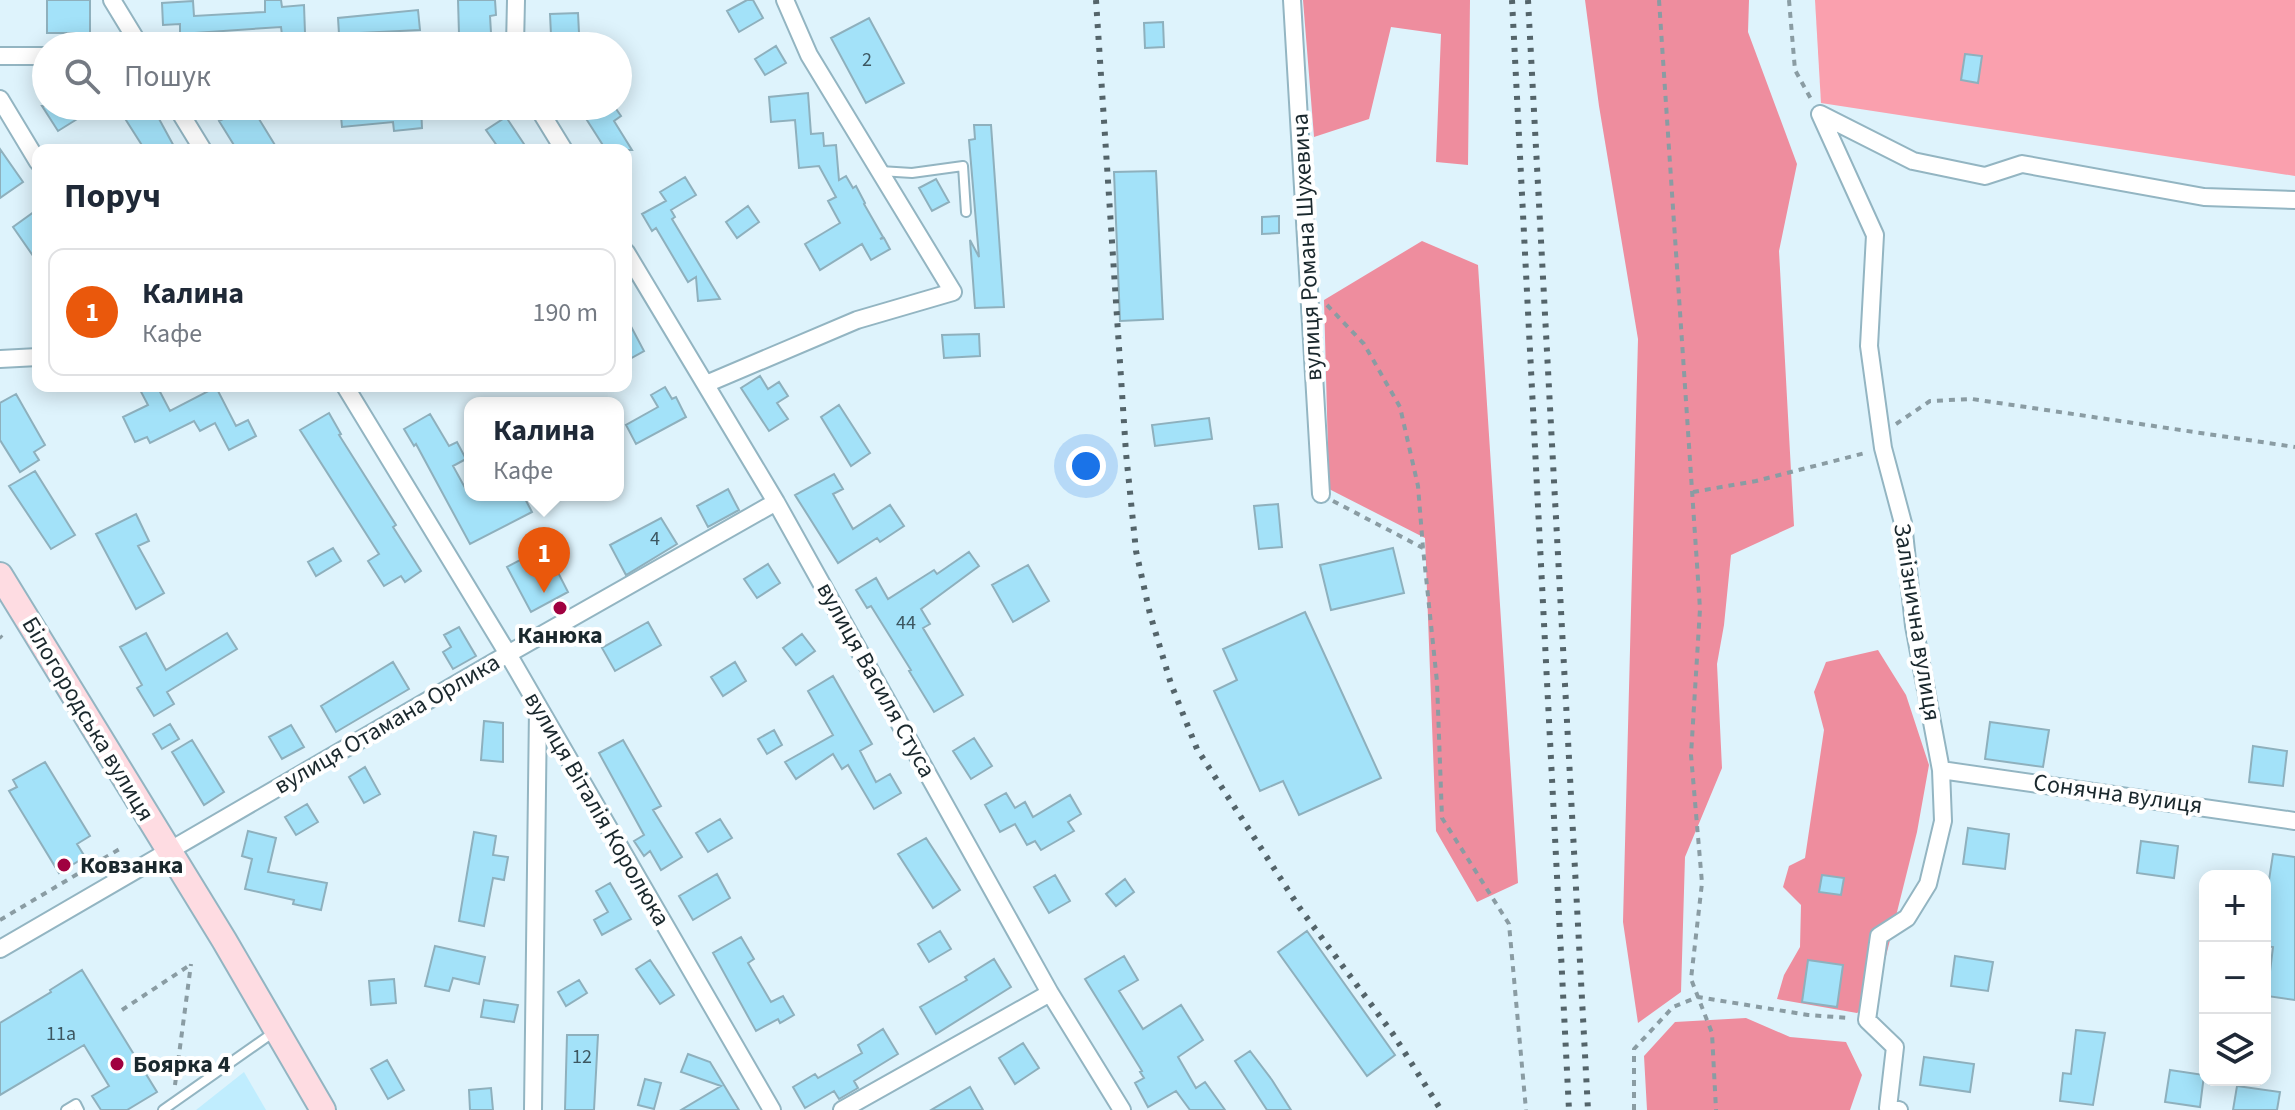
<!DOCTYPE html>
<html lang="uk">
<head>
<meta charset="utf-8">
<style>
	body { margin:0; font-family:"Source Sans 3",sans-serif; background:#f2f2f3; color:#1f2937 }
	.controls { position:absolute; right:24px; bottom:24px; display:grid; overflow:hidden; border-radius:16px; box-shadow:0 4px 20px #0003 }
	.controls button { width:72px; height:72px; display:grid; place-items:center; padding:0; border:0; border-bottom:2px solid #e0e1e3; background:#fff; color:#1f2937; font:40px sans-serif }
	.you { position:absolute; left:1086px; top:466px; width:28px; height:28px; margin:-20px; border:6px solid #fff; border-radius:50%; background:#1a73e8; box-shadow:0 0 0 12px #1a73e833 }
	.badge { display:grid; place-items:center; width:52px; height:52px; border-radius:50%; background:#ea580c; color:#fff; font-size:26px; font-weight:700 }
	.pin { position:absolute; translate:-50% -66px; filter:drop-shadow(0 2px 4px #0008) }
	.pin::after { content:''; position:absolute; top:42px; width:28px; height:24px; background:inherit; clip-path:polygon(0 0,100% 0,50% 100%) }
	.popup { position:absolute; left:464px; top:397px; width:160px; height:104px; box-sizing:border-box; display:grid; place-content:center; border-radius:16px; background:#fff; filter:drop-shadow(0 2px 6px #0005); font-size:26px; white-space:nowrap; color:#747a83 }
	.popup b { font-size:30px; color:#1f2937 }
	.popup::after { content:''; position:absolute; left:50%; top:100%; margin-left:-16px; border:16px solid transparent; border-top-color:#fff }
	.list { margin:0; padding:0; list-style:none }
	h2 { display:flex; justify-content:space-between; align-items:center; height:104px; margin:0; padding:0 32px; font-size:34px }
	h2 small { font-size:26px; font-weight:400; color:#747a83 }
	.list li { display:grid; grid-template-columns:52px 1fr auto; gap:24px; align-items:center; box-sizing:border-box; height:128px; margin:0 16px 16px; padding:0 16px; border:2px solid #e0e1e3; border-radius:16px }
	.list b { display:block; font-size:30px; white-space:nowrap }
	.list p { margin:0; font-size:26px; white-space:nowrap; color:#747a83 }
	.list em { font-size:26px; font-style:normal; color:#747a83 }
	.icon { flex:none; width:44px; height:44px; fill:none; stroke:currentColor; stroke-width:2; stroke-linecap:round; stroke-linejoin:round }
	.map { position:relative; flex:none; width:2295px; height:1110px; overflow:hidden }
	.search { position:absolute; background:#fff; box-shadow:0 4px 20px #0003; left:32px; top:32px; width:600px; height:88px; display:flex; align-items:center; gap:20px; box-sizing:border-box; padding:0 28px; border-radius:44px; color:#747a83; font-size:30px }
	.panel { position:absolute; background:#fff; box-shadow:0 4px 20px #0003; left:32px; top:144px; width:600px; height:248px; border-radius:16px }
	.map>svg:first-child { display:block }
</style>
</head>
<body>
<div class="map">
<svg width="2295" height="1110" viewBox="0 0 2295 1110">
	<rect width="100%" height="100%" fill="#def3fc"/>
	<!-- built -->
	<path fill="#c0edfe" d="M244,1072L266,1110H196Z"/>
	<!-- green -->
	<path fill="#faa0ae" d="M1815,0H2295V176L1821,103Z"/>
	<!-- forest -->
	<path fill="#ee8d9e" d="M1303,0H1470L1468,165L1436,162L1441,34L1391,27L1369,119L1314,137Z
		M1585,0H1749L1748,32L1797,164L1779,251L1794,526L1731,555L1724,625L1717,664L1722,768L1685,857L1681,992L1638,1023L1623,922L1638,339L1599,106Z
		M1422,241L1478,265L1518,883L1477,902L1436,831L1425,538L1329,489L1324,300Z
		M1878,650L1906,695L1929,765L1917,832L1875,1000L1857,1013L1777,999L1784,975L1800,947L1801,905L1783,887L1789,866L1805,858L1824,730L1814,692L1826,662Z
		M1746,1018L1790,1037L1846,1042L1862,1075L1850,1110H1647L1644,1056L1675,1022Z"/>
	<!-- building -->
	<path fill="#a3e2f9" stroke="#8eb0bd" stroke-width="2" d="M47,0H90V33H47Z
		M265,0H281L282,7L304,5L305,33L282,35L281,27L180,34V24L163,25L162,3L193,1L194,16L265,12Z
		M458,0H495L496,15L490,16L491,33L459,34Z
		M747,0H753L763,18L739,32L727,11Z
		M418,10L420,30L339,34L338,18Z
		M578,13L579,33L551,35L550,14Z
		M869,18L904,83L866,103L831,38Z
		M1163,22L1164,47L1145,48L1144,23Z
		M776,46L786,63L765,75L755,59Z
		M1965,54L1982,56L1978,83L1961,80Z
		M808,93L811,134L823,133L824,146L836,145L839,180L846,176L853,188L856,186L865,203L864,204L883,237L880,239L884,238L890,249L871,260L862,244L820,270L805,244L840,223L828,201L836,197L819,166L799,168L795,120L771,122L769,97Z
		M42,106H98L58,131Z
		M117,106H152L176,150H145Z
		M220,106H251L278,150H237L219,121L227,117Z
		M340,106H421L422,128L394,131L393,122L342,127Z
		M578,106H614L621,116L614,121L632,150H606Z
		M506,117L528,150H500L486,130Z
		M974,125H991L1004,307L975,308L970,240L979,257L969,140L975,139Z
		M0,149L23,182L0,198Z
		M1156,171L1163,319L1120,321L1114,172Z
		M685,177L696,195L671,210L675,217L672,219L720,299L698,301L696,277L688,282L656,228L652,231L642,214L666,201L660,192Z
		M936,179L949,202L932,211L919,188Z
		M748,206L759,222L737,238L726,222Z
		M38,209V263L13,227Z
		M1279,216V233L1262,234V217Z
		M626,317L644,351L626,361Z
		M979,334L980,356L944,358L942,335Z
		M760,376L768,389L779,382L788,396L777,403L788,419L769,431L741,388Z
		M138,386H157L170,411L216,387L236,426L248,420L256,436L229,450L215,423L200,431L194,421L150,443L147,437L135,442L123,417L148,405Z
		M665,387L672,399L676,397L686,417L636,444L626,425L658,407L651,395Z
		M16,394L45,445L34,452L39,460L20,472L0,440V403Z
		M839,405L870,453L851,466L821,417Z
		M329,413L341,434L339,435L396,525L393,527L421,571L405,582L401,576L384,586L368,561L379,554L300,430Z
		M430,414L449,446L457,442L466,459L453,466L469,495H523L532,512L470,544L416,444L414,446L404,429Z
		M1209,418L1212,439L1155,446L1152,425Z
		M35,471L75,535L51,549L9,486Z
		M834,474L843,489L833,494L853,529L890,505L904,526L880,542L877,538L838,563L795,495Z
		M728,489L739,510L708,527L697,506Z
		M1278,504L1282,547L1259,549L1254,506Z
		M136,514L149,541L138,546L164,593L136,609L96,534Z
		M661,518L677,544L626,575L610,545Z
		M545,547L568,592L531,612L507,567Z
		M333,548L341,561L316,576L308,562Z
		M1393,548L1404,593L1331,610L1320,565Z
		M969,552L979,566L921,609L930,624L923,628L963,695L934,712L909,671L911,670L871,606L867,608L856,590L876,578L888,599L934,570L937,574Z
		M768,564L780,583L757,598L744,579Z
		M1028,565L1049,601L1013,622L992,585Z
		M1305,612L1381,778L1299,815L1283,781L1260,791L1214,691L1237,680L1223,649Z
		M648,622L661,645L615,671L602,648Z
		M459,627L476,656L453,669L443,652L451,647L444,635Z
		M146,633L166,670L227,633L237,649L167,692L174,704L154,716L137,688L142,685L120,647Z
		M802,634L815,651L796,665L783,648Z
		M393,662L409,689L336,732L321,706Z
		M735,662L746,681L723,696L711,677Z
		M833,676L872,744L860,751L876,782L890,774L901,793L874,809L848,765L842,769L833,754L796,779L785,762L833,735L808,691Z
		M484,721L503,723V762L481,760Z
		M1990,722L2049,730L2043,767L1985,759Z
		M170,724L179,739L162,749L153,734Z
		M291,725L304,747L282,759L269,737Z
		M774,730L782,745L767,754L758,739Z
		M974,738L992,766L971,779L953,751Z
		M192,740L224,792L204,805L172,752Z
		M623,740L661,806L653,810L682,857L661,870L650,851L644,856L634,841L644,835L599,753Z
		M2253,746L2287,751L2283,786L2249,782Z
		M45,762L90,836L77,844L85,857L59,873L9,791L17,787L13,780Z
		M365,767L380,794L364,803L349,777Z
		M1006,793L1015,808L1025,802L1033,817L1070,795L1081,814L1068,822L1074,831L1041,850L1035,841L1027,845L1015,824L1000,832L985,805Z
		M307,804L318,822L296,835L285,817Z
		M720,819L732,838L708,852L696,833Z
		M1968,828L2009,834L2005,869L1963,864Z
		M248,831L276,838L268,872L327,883L321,910L293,904L294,900L245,889L252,859L242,856Z
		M474,832L496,836L493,855L508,857L504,880L493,878L484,926L459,921Z
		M926,838L960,890L933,908L898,854Z
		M2141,841L2178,846L2174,878L2137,873Z
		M2273,854L2295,857V1000L2267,996L2273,947L2265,946V906Z
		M717,874L730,898L693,920L679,896Z
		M1055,875L1070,901L1049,913L1034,887Z
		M1822,875L1844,878L1841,895L1819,892Z
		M1125,879L1134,892L1116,906L1106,894Z
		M610,883L631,919L602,935L594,920L608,912L596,891Z
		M940,931L951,949L929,962L918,944Z
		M1307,931L1395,1055L1367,1076L1278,952Z
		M741,937L754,959L748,963L771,1002L783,996L794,1015L780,1023L778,1019L756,1031L713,953Z
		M435,946L485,957L479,984L453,978L449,991L425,986Z
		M1124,956L1138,980L1119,991L1143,1029L1181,1005L1203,1040L1178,1057L1196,1088L1205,1082L1225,1110H1190L1176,1091L1148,1107L1135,1083L1144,1078L1140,1072L1142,1071L1085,979Z
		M1955,956L1993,962L1988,991L1951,986Z
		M994,959L1011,987L936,1034L920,1007L967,980L965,977Z
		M650,960L674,995L660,1004L636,969Z
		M1808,960L1843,965L1837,1007L1802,1002Z
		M82,970L157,1092L127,1110H101L92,1096L109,1086L84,1045L0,1095V1023L51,992L50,990Z
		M394,979L396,1003L371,1005L369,981Z
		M579,980L587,993L566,1006L558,992Z
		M484,1000L518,1005L514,1022L481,1017Z
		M883,1029L898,1054L854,1081L858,1088L839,1099L834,1091L805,1108L793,1087L815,1074L818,1078L862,1053L858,1045Z
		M2076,1030L2105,1033L2093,1105L2060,1101L2063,1073L2071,1074Z
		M567,1035H598L594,1110H565Z
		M1023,1043L1039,1068L1015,1084L999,1058Z
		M1250,1051L1272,1080L1291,1110H1267L1235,1061Z
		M688,1054L710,1062L739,1110H681L721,1086L681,1072Z
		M1924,1057L1974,1064L1970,1092L1920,1085Z
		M387,1060L404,1090L388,1099L371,1069Z
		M2170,1070L2204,1075L2200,1107L2165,1102Z
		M645,1079L661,1083L654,1109L638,1105Z
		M2237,1086L2280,1092L2277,1110H2233Z
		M970,1087L983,1110H931Z
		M491,1088L493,1110H470L469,1090Z"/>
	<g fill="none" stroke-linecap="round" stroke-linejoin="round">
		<defs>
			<path id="lane" d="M880,171L912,173L963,166L966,212
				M66,1110L76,1104L79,1110
				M163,1110L274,1032"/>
			<path id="street" d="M112,0L140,46
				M1292,0L1321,494
				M515,46L516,0
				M0,56H46
				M0,99L38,162
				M176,106L203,150
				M537,106L564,150
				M1820,114L1875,235L1869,346L1883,448L1903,523L1914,626L1941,770L1943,821L1928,884L1907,918L1879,936L1867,1020L1895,1047L1888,1108L1899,1110
				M1820,114L1913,161L1985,176L2022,164L2204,197L2295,200
				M626,252L776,502L1050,993L1122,1110
				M0,359L38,357
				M706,384L857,320L953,292L809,55L785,0
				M345,386L508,654L772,1110
				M1941,770L2295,821
				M0,949L508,654L776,502
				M533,1110L538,709
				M842,1110L1050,993"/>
			<path id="secondary" d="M0,575L224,940L323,1110"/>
		</defs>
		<!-- lane casing -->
		<use href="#lane" stroke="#93b5c2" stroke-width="12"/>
		<!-- street casing -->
		<use href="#street" stroke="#93b5c2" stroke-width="20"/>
		<!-- secondary casing -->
		<use href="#secondary" stroke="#93b5c2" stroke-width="28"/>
		<!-- path -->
		<path stroke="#8a9ca3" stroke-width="4" stroke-dasharray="6 6" stroke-linecap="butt" d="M1659,0L1700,609L1691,755L1702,883L1691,979L1712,1033L1716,1110
			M1789,0L1795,70L1812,101
			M1327,305L1364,344L1400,407L1418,486L1423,548
			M1896,424L1930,401L1972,399L2295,447
			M1693,492L1756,481L1865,453
			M1333,501L1423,548L1437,682L1442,818L1509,924L1526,1110
			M0,636L2,638
			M0,920L123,847
			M122,1010L190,965
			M175,1085L191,964
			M1634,1110V1049L1673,1007L1698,997L1808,1015L1849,1018"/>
		<!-- lane -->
		<use href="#lane" stroke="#fff" stroke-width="8"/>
		<!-- street -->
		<use href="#street" stroke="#fff" stroke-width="16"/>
		<!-- secondary -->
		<use href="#secondary" stroke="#fedce2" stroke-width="24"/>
		<!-- rail -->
		<path stroke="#54646a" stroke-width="6" stroke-dasharray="4 8" stroke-linecap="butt" d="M1096,0L1126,453L1136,551L1150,614L1171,684L1197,749L1299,907L1393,1034L1441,1110
			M1512,0L1569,1110
			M1528,0L1588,1110"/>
	</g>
	<!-- markers -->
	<g fill="#a00140" stroke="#fff" stroke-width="3">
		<circle cx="560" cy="608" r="8"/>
		<circle cx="64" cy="865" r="8"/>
		<circle cx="117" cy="1064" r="8"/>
	</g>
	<g text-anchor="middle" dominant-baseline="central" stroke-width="8" stroke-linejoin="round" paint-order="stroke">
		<!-- number labels -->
		<g font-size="20" fill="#3c5660">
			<text x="867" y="60">2</text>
			<text x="655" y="539">4</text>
			<text x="906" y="623">44</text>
			<text x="61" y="1034">11а</text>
			<text x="582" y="1057">12</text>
		</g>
		<!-- street labels -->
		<g font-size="24" fill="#1a282d" stroke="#fff">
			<text transform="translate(1307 247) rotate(-93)">вулиця Романа Шухевича</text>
			<text transform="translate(1917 622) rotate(81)">Залізнична вулиця</text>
			<text transform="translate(876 680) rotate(61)">вулиця Василя Стуса</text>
			<text transform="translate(88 719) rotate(59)">Білогородська вулиця</text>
			<text transform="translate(387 724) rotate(-30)">вулиця Отамана Орлика</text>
			<text transform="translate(2118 794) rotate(8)">Сонячна вулиця</text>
			<text transform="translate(597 809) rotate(60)">вулиця Віталія Королюка</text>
		</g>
		<!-- poi labels -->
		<g font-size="24" font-weight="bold" fill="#1a282d" stroke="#fff" text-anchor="start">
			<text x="560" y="635" text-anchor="middle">Канюка</text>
			<text x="80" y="865">Ковзанка</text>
			<text x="133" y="1064">Боярка 4</text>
		</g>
	</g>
</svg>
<div class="controls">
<button>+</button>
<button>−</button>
<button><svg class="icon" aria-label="layers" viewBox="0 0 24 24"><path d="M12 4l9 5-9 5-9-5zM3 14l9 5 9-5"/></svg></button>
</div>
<div class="you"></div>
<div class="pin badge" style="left:544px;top:593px">1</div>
<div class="popup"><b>Калина</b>Кафе</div>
<div class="search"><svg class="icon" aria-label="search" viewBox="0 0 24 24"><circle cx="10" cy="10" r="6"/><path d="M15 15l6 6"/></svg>Пошук</div>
<section class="panel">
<h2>Поруч<small></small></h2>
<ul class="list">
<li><span class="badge">1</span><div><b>Калина</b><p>Кафе</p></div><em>190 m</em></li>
</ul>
</section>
</div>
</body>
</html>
